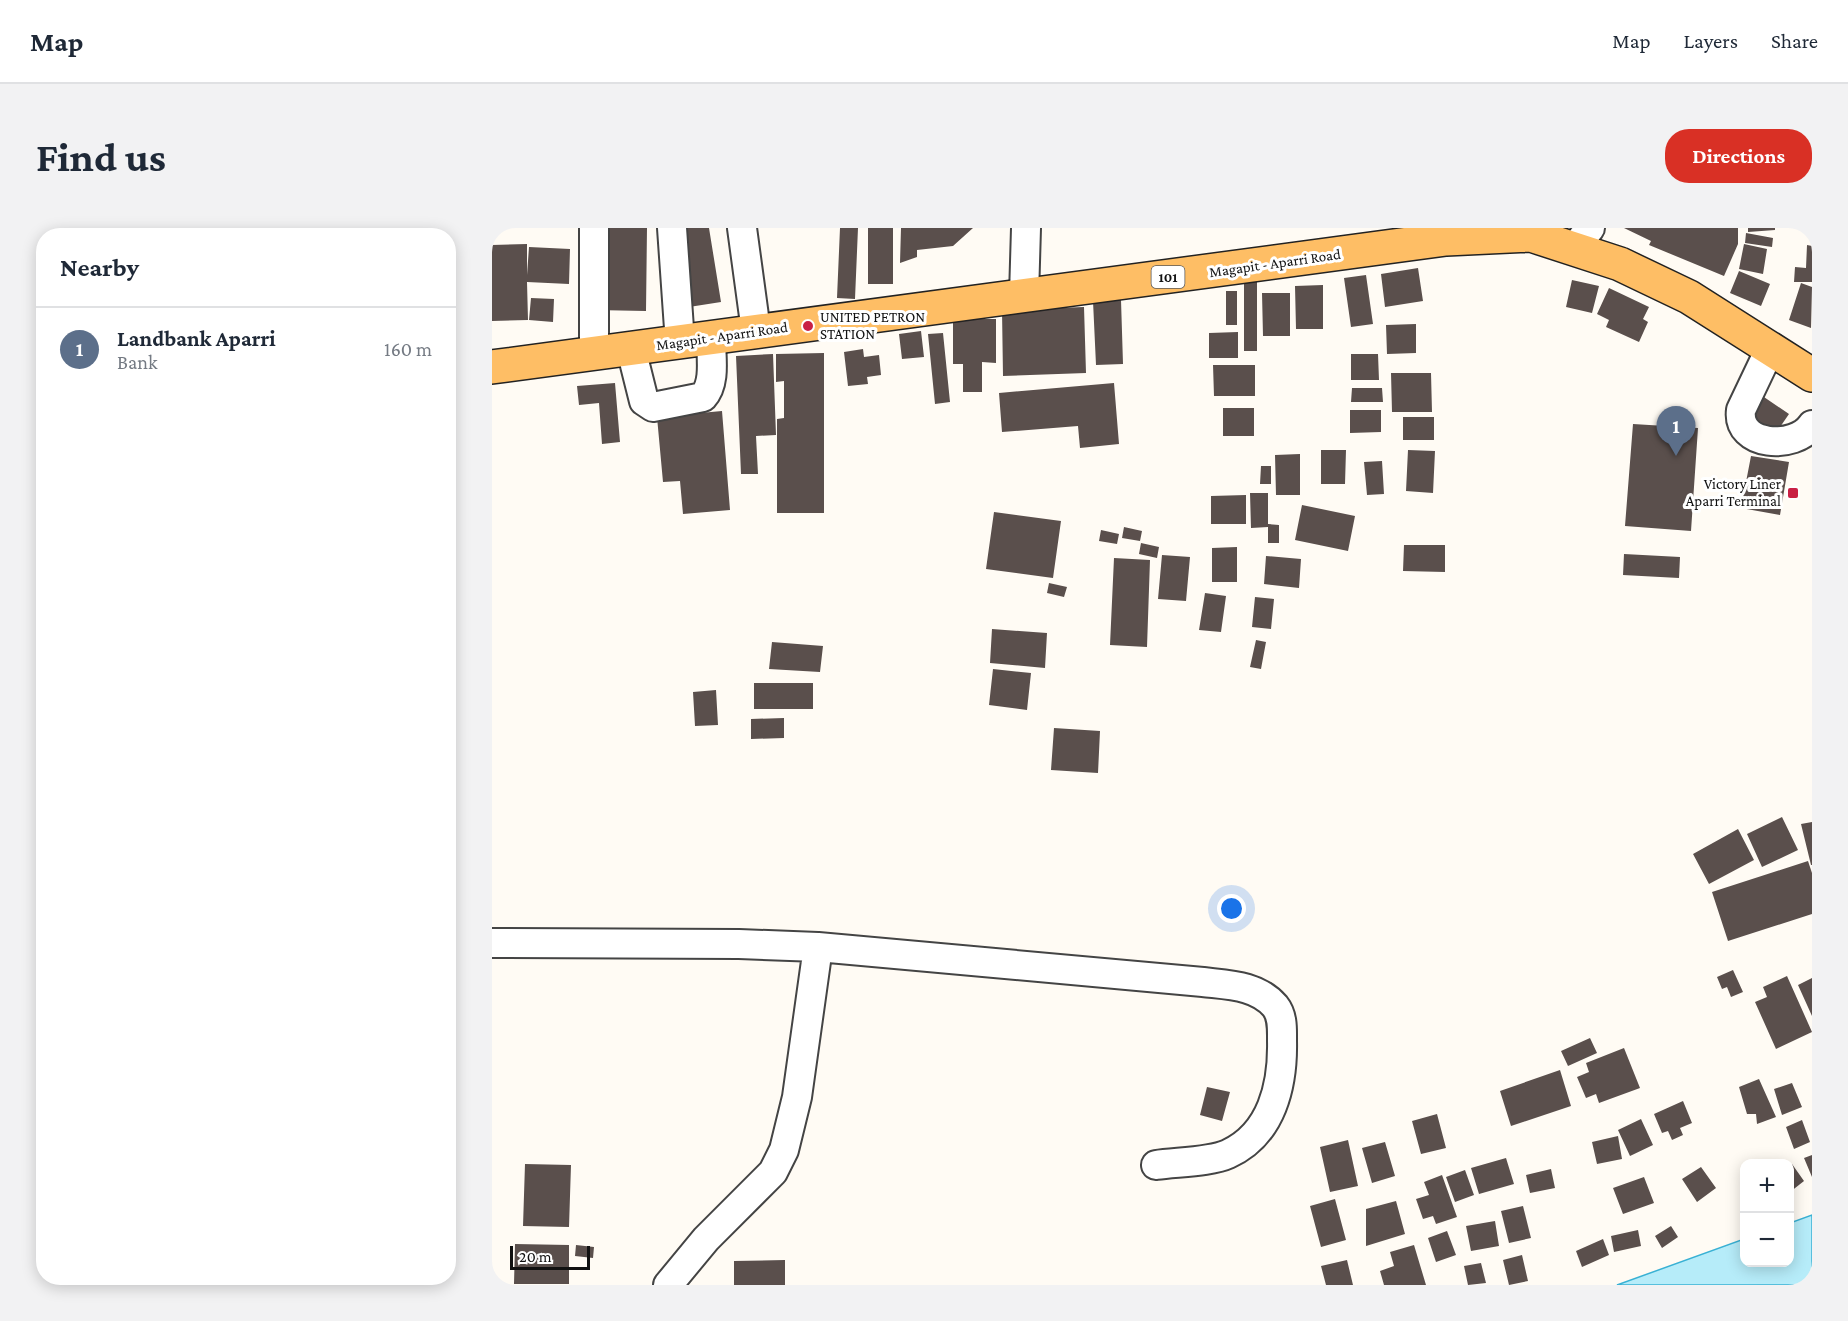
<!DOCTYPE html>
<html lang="en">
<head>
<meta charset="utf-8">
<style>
	body { margin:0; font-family:"Crimson Pro",serif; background:#f2f2f3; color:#1f2937 }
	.controls { position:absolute; right:18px; bottom:18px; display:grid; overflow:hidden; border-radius:12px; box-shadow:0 3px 15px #0003 }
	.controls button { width:54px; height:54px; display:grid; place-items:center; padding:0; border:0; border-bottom:2px solid #e0e1e3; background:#fff; color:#1f2937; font:30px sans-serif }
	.scale { position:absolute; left:18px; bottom:15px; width:80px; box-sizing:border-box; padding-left:6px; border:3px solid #111; border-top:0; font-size:16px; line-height:21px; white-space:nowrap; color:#111; -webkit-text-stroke:4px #fff; paint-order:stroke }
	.you { position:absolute; left:740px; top:681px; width:21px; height:21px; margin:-15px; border:4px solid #fff; border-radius:50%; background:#1a73e8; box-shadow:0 0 0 9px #1a73e833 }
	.badge { display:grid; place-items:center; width:39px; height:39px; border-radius:50%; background:#d93025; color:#fff; font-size:20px; font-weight:700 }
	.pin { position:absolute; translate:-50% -50px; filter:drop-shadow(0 2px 3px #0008) }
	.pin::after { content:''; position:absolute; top:32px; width:21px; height:18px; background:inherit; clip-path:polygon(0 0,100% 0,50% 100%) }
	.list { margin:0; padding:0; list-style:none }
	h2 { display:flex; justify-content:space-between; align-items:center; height:78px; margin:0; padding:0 24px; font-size:26px }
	h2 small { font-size:20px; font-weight:400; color:#747a83 }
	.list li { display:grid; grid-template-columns:39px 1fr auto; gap:18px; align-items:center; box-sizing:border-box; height:84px; padding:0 24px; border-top:2px solid #e0e1e3 }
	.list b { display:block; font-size:22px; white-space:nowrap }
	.list p { margin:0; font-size:20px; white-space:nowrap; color:#747a83 }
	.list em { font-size:20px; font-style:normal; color:#747a83 }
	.map { position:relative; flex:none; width:1320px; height:1057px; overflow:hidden; border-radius:24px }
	header { display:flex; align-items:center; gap:36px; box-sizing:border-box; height:84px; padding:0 30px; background:#fff; border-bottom:2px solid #e0e1e3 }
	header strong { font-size:28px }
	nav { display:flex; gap:33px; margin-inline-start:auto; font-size:21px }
	.intro { display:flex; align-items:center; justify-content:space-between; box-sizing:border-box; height:144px; padding:0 36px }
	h1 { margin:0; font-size:42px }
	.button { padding:15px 27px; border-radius:24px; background:#d93025; color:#fff; font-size:21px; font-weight:700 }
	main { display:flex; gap:36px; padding:0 36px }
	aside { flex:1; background:#fff; border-radius:24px; box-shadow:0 3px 15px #0003 }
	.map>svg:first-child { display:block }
</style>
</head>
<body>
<header>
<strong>Map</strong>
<nav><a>Map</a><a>Layers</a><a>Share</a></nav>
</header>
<div class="intro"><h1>Find us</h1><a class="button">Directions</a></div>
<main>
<aside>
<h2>Nearby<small></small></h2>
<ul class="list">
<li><span class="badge" style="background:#5c6f8a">1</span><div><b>Landbank Aparri</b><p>Bank</p></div><em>160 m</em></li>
</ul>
</aside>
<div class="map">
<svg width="1320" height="1057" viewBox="0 0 1320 1057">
	<rect width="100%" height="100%" fill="#fffbf4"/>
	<!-- water -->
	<path fill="#b6ecf9" stroke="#39b1d4" stroke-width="1.5" d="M1320,987V1057H1125L1252,1011V1034H1298V995Z"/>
	<!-- building -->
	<path fill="#5a4f4c" d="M104,0H155L154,83L103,82Z
		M183,0H217L229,74L197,79Z
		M348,0H366L363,71L345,70Z
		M376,0H401V56H376Z
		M409,0H481L461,18L425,22V29L408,35Z
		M1132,0H1246V16L1232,48L1157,17L1159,13Z
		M1256,0H1283V2L1256,4Z
		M1254,5L1281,10L1280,19L1253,15Z
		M35,16V47L37,19L78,21L77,56L35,54L36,92L0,93V17Z
		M1252,16L1275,21L1271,46L1247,41Z
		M1315,17L1320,18V54H1302L1303,39L1314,40Z
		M926,40L931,73L893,79L889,46Z
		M1247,43L1278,56L1269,78L1238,65Z
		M874,47L881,96L859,99L852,50Z
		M752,52H765V123H752Z
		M1080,52L1107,58L1100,85L1074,79Z
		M1309,55L1320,59L1319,100L1297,92Z
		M831,57V101H804L803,58Z
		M1117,60L1157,79L1151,91L1156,94L1147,114L1114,99L1117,92L1105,86Z
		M734,63H745V97H734Z
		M770,65H798V108H771Z
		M39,70L62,71L61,94L37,92Z
		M629,72L631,136L604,137L601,73Z
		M592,79L594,145L511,148L510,82Z
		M461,91H504V135L490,134V164H471V136H461Z
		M924,96V125L895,126L894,97Z
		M429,103L432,129L410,131L407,106Z
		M746,104V130H717V105Z
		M451,105L458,174L443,176L436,106Z
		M371,121L372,129L387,127L389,147L375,149L376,156L356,158L352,124Z
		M332,125V285H285V191L292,190V153L284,154V126Z
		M281,126L284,207L264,208L266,246H249L244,128Z
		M859,126H886L887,152H859Z
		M721,137H763V168H722Z
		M899,145H939L940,184H900Z
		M123,155L128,214L110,216L107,175L87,177L85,158Z
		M622,155L627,216L588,220L586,198L510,204L507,165Z
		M860,160H890L891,174H859Z
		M1269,167L1297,186L1279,212L1251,193Z
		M731,180H762V208H731Z
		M858,182H889V204L858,205Z
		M230,183L238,282L191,286L188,253L171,254L165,189Z
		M911,189H942V212H911Z
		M1141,196L1206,200L1199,303L1133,298Z
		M829,222H854L853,256H829Z
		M916,222L943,223L941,265L914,263Z
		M808,226V267H784L783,227Z
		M1259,228L1297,234L1288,287L1249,280Z
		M890,233L892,266L875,267L872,234Z
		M769,238H779V256H768Z
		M758,265H776V296L787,297V315H776V299L759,300Z
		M754,267V296H719V268Z
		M810,277L863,288L856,323L803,312Z
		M502,284L569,293L561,350L494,341Z
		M632,299L650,303L648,313L630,310Z
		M609,302L627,306L625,316L607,313Z
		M649,315L667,319L665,330L647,326Z
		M912,317H953V344L911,343Z
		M745,319V354H720V320Z
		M1132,326L1188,329L1187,350L1131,347Z
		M670,327L698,329L694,373L666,371Z
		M774,328L809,331L807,360L772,356Z
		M622,330L658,332L655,419L618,417Z
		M557,355L575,359L572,369L555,365Z
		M713,365L734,368L729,404L707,402Z
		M763,369L782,371L779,401L760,399Z
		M500,401L555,405L553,440L498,435Z
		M764,412L774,414L769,441L758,439Z
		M280,414L331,418L328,444L277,441Z
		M501,441L539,445L535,482L497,477Z
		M262,455H321V481H262Z
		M224,462L226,497L203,498L201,464Z
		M292,490V510L259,511V491Z
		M562,500L608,503L606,545L559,542Z
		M1290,589L1306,622L1270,639L1255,606Z
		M1320,594V637H1319L1309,596Z
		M1246,601L1262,632L1217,656L1201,626Z
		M1316,633L1320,645V686L1236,713L1220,664Z
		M1241,742L1251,764L1239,769L1235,759L1230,761L1225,749Z
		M1295,748L1320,804L1284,821L1263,774L1275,769L1271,759Z
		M1320,750V788L1306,757Z
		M1098,810L1105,825L1076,838L1069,823Z
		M1132,820L1148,860L1107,875L1104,866L1094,870L1085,849L1097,844L1094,835Z
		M1068,842L1079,878L1019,898L1008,863Z
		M1267,851L1284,889L1265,896L1264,886H1255L1247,859Z
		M1300,855L1310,879L1290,887L1282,861Z
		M715,859L738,864L730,893L708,887Z
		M1191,873L1200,895L1188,900L1191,907L1180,912L1176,903L1170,905L1162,886Z
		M945,886L954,920L929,926L920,893Z
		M1149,891L1161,917L1138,928L1126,902Z
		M1310,892L1318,914L1302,921L1294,899Z
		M1126,908L1130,931L1105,936L1100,914Z
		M856,912L866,958L838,964L828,919Z
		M893,914L903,948L880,955L870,920Z
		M1320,927V949L1312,930Z
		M1014,930L1022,956L987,966L979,940Z
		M33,936L79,937L77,999L31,998Z
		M1300,936L1312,953L1298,964V938Z
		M1209,939L1224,960L1205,974L1190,951Z
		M1059,941L1063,960L1038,965L1034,947Z
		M973,942L982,967L963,974L954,949Z
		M950,947L965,989L944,996L941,988L931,991L924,971L937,967L932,954Z
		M1152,949L1162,975L1131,986L1121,960Z
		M843,971L854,1012L829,1019L818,978Z
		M904,973L913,1006L874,1018V981Z
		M1031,978L1039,1010L1017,1015L1009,983Z
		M1003,993L1007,1018L979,1023L974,998Z
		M1179,998L1186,1009L1170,1020L1163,1008Z
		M1146,1002L1149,1018L1122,1024L1119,1008Z
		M955,1003L964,1027L944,1034L936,1010Z
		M1111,1011L1117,1027L1090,1039L1084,1023Z
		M23,1016L77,1017V1056H22Z
		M84,1017L102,1019L101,1030L83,1028Z
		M922,1017L934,1057H892L888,1043L902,1038L898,1024Z
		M1030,1027L1036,1053L1017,1057L1011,1032Z
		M293,1032V1057H242V1033Z
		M855,1032L861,1057H834L829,1038Z
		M989,1035L994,1055L976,1057L972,1038Z"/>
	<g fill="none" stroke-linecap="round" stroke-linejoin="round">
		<defs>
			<path id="minor" d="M102,0V125
				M180,0L188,115
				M250,0L264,103
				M1082,21L1098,0
				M532,68L534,0
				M1279,119L1249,182C1244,219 1303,222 1320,197
				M139,121L152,173L161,179L211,169C224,155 219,129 219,111
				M0,715L247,716L326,719L711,754C736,757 765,757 783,778C791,788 790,801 790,813C791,857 780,906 736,926C719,934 683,934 664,937
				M176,1057L214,1011L281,944L292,922L305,869L326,719"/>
			<path id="major" d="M0,139L954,11L1039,7L1128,36L1197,69L1320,147"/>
		</defs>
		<!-- minor casing -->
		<use href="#minor" stroke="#444" stroke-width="32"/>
		<!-- major casing -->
		<use href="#major" stroke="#222" stroke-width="36"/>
		<!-- minor -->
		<use href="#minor" stroke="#fff" stroke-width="28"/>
		<!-- major -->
		<use href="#major" stroke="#febe65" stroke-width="33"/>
	</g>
	<!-- markers -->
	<g fill="#c92045" stroke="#fff" stroke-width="2">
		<circle cx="316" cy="98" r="6"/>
		<rect x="1295" y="259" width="12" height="12" rx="3"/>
	</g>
	<g text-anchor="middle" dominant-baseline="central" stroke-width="6" stroke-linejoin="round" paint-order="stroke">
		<!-- shield labels -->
		<rect fill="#fff" stroke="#585858" stroke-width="1.5" x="659.5" y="38" width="33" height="22" rx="4.5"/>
		<g font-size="14" font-weight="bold" fill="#111">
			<text x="676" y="49">101</text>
		</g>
		<!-- street labels -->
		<g font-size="15" fill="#111" stroke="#fff">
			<text transform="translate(783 35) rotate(-8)">Magapit - Aparri Road</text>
			<text transform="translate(230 108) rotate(-8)">Magapit - Aparri Road</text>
		</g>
		<!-- poi labels -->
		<g font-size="15" fill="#111" stroke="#fff" text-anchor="start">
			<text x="328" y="89">UNITED PETRON<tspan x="328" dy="17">STATION</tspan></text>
			<text x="1289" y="256" text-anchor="end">Victory Liner<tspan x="1289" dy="17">Aparri Terminal</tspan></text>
		</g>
	</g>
</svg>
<div class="controls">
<button>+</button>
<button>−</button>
</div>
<div class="scale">20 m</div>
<div class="you"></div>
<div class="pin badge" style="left:1184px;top:228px;background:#5c6f8a">1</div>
</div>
</main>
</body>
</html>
